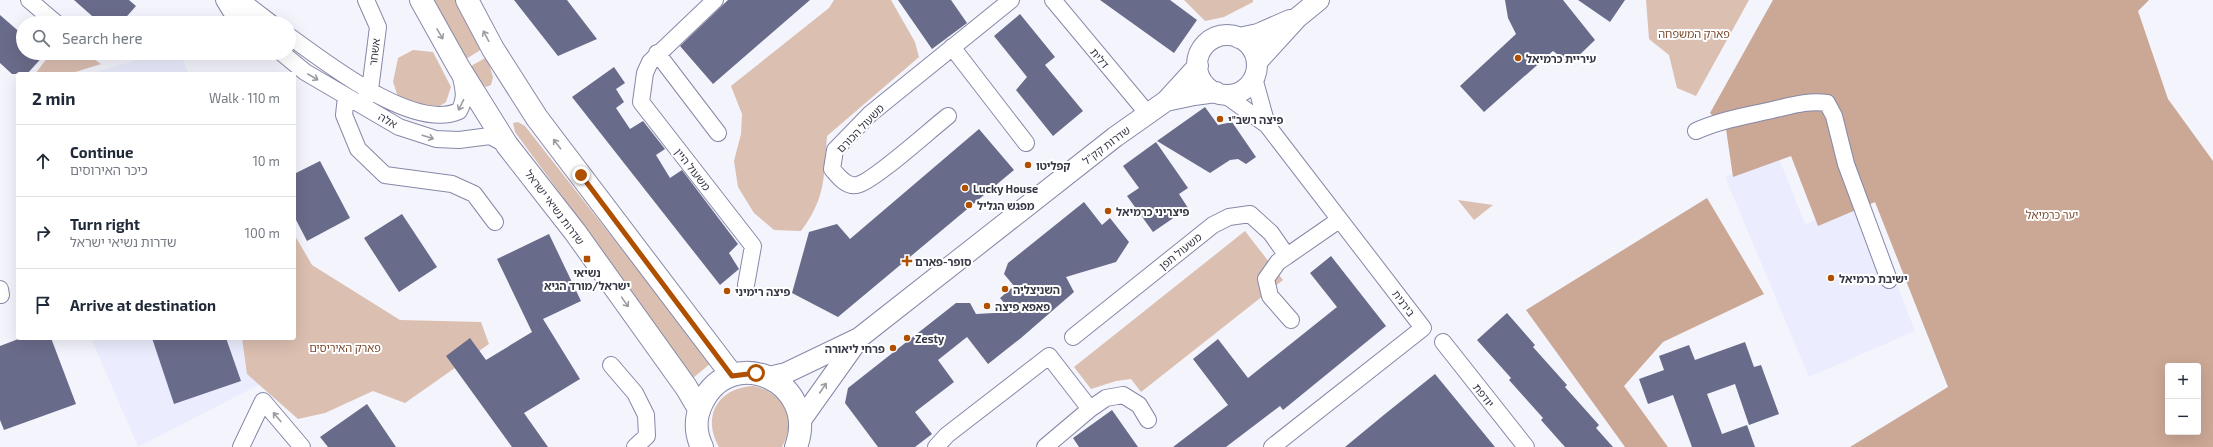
<!DOCTYPE html>
<html lang="en">
<head>
<meta charset="utf-8">
<style>
	body { margin:0; font-family:"Exo 2","Noto Sans Hebrew",sans-serif; background:#f2f2f3; color:#1f2937 }
	.controls { position:absolute; right:12px; bottom:12px; display:grid; overflow:hidden; border-radius:4px; box-shadow:0 4px 16px #0002 }
	.controls button { width:36px; height:36px; display:grid; place-items:center; padding:0; border:0; border-bottom:1px solid #e0e1e3; background:#fff; color:#1f2937; font:20px sans-serif }
	.stop { position:absolute; width:12px; height:12px; margin:-9px; border:3px solid #af5000; border-radius:50%; background:#fff }
	.stop.end { background:#af5000; border-color:#fff; box-shadow:0 1px 4px #0008 }
	.list { margin:0; padding:0; list-style:none }
	h2 { display:flex; justify-content:space-between; align-items:center; height:52px; margin:0; padding:0 16px; font-size:17px }
	h2 small { font-size:13px; font-weight:400; color:#747a83 }
	.list li { display:grid; grid-template-columns:26px 1fr auto; gap:12px; align-items:center; box-sizing:border-box; height:72px; padding:0 16px; border-top:1px solid #e0e1e3 }
	.list b { display:block; font-size:15px; white-space:nowrap }
	.list p { margin:0; font-size:13px; white-space:nowrap; color:#747a83 }
	.list em { font-size:13px; font-style:normal; color:#747a83 }
	.icon { flex:none; width:22px; height:22px; fill:none; stroke:currentColor; stroke-width:2; stroke-linecap:round; stroke-linejoin:round }
	.map { position:relative; flex:none; width:2213px; height:447px; overflow:hidden }
	.search { position:absolute; background:#fff; box-shadow:0 4px 16px #0002; left:16px; top:16px; width:280px; height:44px; display:flex; align-items:center; gap:10px; box-sizing:border-box; padding:0 14px; border-radius:22px; color:#747a83; font-size:15px }
	.panel { position:absolute; background:#fff; box-shadow:0 4px 16px #0002; left:16px; top:72px; width:280px; height:268px; border-radius:4px }
	.map>svg:first-child { display:block }
</style>
</head>
<body>
<div class="map">
<svg width="2213" height="447" viewBox="0 0 2213 447">
	<rect width="100%" height="100%" fill="#f4f4fc"/>
	<!-- built -->
	<path fill="#ebedfe" d="M160,53H180L189,74H90Z
		M1778,156L1805,224L1864,201L1915,331L1809,377L1725,177Z
		M91,338H270L264,382L138,447Z"/>
	<!-- green -->
	<path fill="#dbbfb1" d="M432,0H457L482,49L466,59Z
		M834,0H891L915,42L919,57L827,136C824,176 826,198 801,231L774,230L754,213L738,187L734,161L741,134L742,114L731,86L829,8Z
		M1184,0H1253V2L1224,17L1205,21Z
		M1646,0H1749L1696,96L1677,88L1669,55L1649,39Z
		M413,50L433,52L451,87L446,102L432,111L399,100L393,82L398,58Z
		M51,53H85L101,64L69,74H35Z
		M487,57L493,77L491,85L486,87L481,83L471,66Z
		M518,122L525,126L711,363L693,378L626,283L515,132L513,123Z
		M1458,200L1493,205L1474,220Z
		M1245,231L1283,280L1141,392L1131,379L1116,381L1091,389L1074,367Z
		M294,234L312,265L400,320L481,322L489,344L405,403L373,391L325,413L298,419L247,374L242,338H294Z
		M754,386C785,394 797,419 782,447H719C701,416 719,387 754,386Z"/>
	<!-- forest -->
	<path fill="#cba795" fill-rule="evenodd" d="M1773,0H2149L2138,11L2168,99L2213,161V447H1850L1948,387L1875,202L1818,226L1791,156L1733,177L1726,129L1710,113ZM2168,366H2198V432H2168Z
		M1707,198L1764,294L1663,342L1624,386L1668,447H1625L1526,310Z"/>
	<!-- building -->
	<path fill="#696b8a" d="M74,0H129L136,6L121,23H100Z
		M514,0H567L597,39L558,56Z
		M728,0H810L713,84L680,46Z
		M898,0H951L967,23L932,49Z
		M1100,0H1170L1197,20L1174,53Z
		M1505,0H1563L1595,40L1570,64L1553,51L1484,112L1460,86L1516,34L1508,18Z
		M1578,0H1625L1610,22Z
		M1020,14L1055,57L1045,65L1083,111L1053,136L1016,90L1027,77L994,36Z
		M0,15L23,35V53H46L27,74H12L0,63Z
		M614,67L625,83L616,89L624,102L616,108L630,129L643,121L665,149L656,155L670,178L682,170L738,244L729,253L739,269L720,285L572,97Z
		M1205,107L1218,125L1232,122L1256,157L1246,164L1238,159L1230,160L1210,173L1157,141Z
		M979,129L1014,170L838,317L792,293L809,232L837,224L850,239Z
		M1156,142L1188,188L1179,194L1188,208L1153,232L1127,196L1139,188L1123,166Z
		M320,161L350,218L307,241L294,216V174Z
		M1084,202L1102,225L1110,218L1129,242L1116,262L1066,277L1074,292L1021,338L988,364L967,337L938,360L954,382L915,412L932,434L915,447H878L845,403L848,388L956,303H970L976,314L1012,312L1000,298L1014,286L1004,274L1008,263Z
		M402,214L437,267L399,292L364,238Z
		M549,234L581,301L543,319L580,379L524,413L548,447H512L446,356L470,338L486,360L532,332L497,259Z
		M1331,256L1386,326L1283,410L1280,406L1226,447H1173L1228,405L1193,359L1218,339L1248,378L1337,307L1310,273Z
		M1507,313L1535,345L1533,347L1567,385L1565,387L1599,425L1596,428L1613,447H1565L1541,420L1543,418L1509,380L1511,378L1477,340Z
		M21,338H51L76,404L4,430L0,420V346Z
		M152,338H226L241,381L174,404Z
		M1745,342L1754,367L1761,365L1779,414L1749,425L1735,384L1707,394L1722,434L1747,425L1755,447H1692L1673,395L1648,404L1639,379L1664,370L1659,356L1689,345L1695,360Z
		M1435,374L1495,447H1345L1385,414Z
		M367,404L396,447H328L320,437Z
		M1112,410L1138,447H1079L1073,438Z"/>
	<g fill="none" stroke-linecap="round" stroke-linejoin="round">
		<defs>
			<path id="minor" d="M29,0L56,23
				M224,0L230,10L246,23
				M241,0L271,23
				M715,0L650,62L645,73L641,102L753,246L746,285
				M1053,0L1148,114
				M289,36C326,62 413,132 459,111C466,98 464,91 461,77
				M952,47L1026,143
				M282,53L305,72L399,127L436,139L459,140L490,136L507,145
				M657,53L718,133
				M1254,78L1267,125
				M1225,95L1267,125L1423,328L1272,447
				M346,96L344,115L358,149L385,175L452,184L474,194L495,222
				M365,98L370,90L378,27L366,0
				M948,116C931,129 873,182 857,185C846,187 838,176 832,169L835,150L870,114L1011,0
				M1696,131C1720,120 1746,116 1772,110C1790,106 1808,100 1827,103L1834,116L1846,164L1889,280
				M1287,256L1278,262L1266,279L1270,296L1291,320
				M0,289L1,295
				M1073,337L1213,225L1229,217L1250,214L1271,233L1287,256L1339,220
				M1443,342L1526,447
				M611,365L635,393L646,415L647,436L635,447
				M241,447L263,401L302,447
				M936,447L947,435L1049,356L1090,409L1106,398L1123,395L1139,405L1148,420
				M1045,447L1090,409"/>
			<path id="tertiary" d="M1197 65a30 30 0 1 1 60 0a30 30 0 1 1-60 0Z
				M1239,38L1258,34L1290,20
				M1257,62L1297,18L1319,0
				M1166,101L1194,95L1216,92
				M769,377L786,373L859,338L1115,137L1166,101L1198,66
				M801,420L858,340"/>
			<path id="secondary" d="M421,0L459,68L507,145L575,232L686,387L699,409
				M467,0L493,49L537,118L732,375
				M702,447C695,433 695,417 702,403C731,342 820,382 796,447"/>
		</defs>
		<!-- minor casing -->
		<use href="#minor" stroke="#8688a8" stroke-width="18"/>
		<!-- tertiary casing -->
		<use href="#tertiary" stroke="#8688a8" stroke-width="22"/>
		<!-- secondary casing -->
		<use href="#secondary" stroke="#8688a8" stroke-width="24"/>
		<!-- minor -->
		<use href="#minor" stroke="#fff" stroke-width="16"/>
		<!-- tertiary -->
		<use href="#tertiary" stroke="#fff" stroke-width="20"/>
		<!-- secondary -->
		<use href="#secondary" stroke="#fff" stroke-width="22"/>
	</g>
	<!-- one-way arrows -->
	<defs><path id="oneway-shaft" d="M-6 0H5M1.5-3L5.5 0L1.5 3" fill="none" stroke-width="1.6" stroke-linecap="round" stroke-linejoin="round"/></defs>
	<g stroke="#9b9ca2">
		<use href="#oneway-shaft" transform="translate(440 34) rotate(60)"/>
		<use href="#oneway-shaft" transform="translate(486 36) rotate(-118)"/>
		<use href="#oneway-shaft" transform="translate(313 77) rotate(30)"/>
		<use href="#oneway-shaft" transform="translate(461 105) rotate(116)"/>
		<use href="#oneway-shaft" transform="translate(428 137) rotate(18)"/>
		<use href="#oneway-shaft" transform="translate(557 144) rotate(-127)"/>
		<use href="#oneway-shaft" transform="translate(625 302) rotate(55)"/>
		<use href="#oneway-shaft" transform="translate(823 388) rotate(-56)"/>
		<use href="#oneway-shaft" transform="translate(277 417) rotate(-130)"/>
	</g>
	<g fill="none" stroke-linecap="round" stroke-linejoin="round">
		<!-- route -->
		<path stroke="#af5000" stroke-width="5" d="M581,175L732,376L756,373"/>
	</g>
	<!-- markers -->
	<g fill="#af5000" stroke="#fff" stroke-width="1.5">
		<circle cx="1518" cy="58" r="4"/>
		<circle cx="1220" cy="119" r="4"/>
		<circle cx="1028" cy="165" r="4"/>
		<circle cx="965" cy="188" r="4"/>
		<circle cx="969" cy="205" r="4"/>
		<circle cx="1108" cy="211" r="4"/>
		<rect x="583" y="255" width="8" height="8" rx="2"/>
		<path d="M905 255h4v4h4v4h-4v4h-4v-4h-4v-4h4z"/>
		<circle cx="1831" cy="278" r="4"/>
		<circle cx="1005" cy="289" r="4"/>
		<circle cx="727" cy="291" r="4"/>
		<circle cx="987" cy="306" r="4"/>
		<circle cx="907" cy="338" r="4"/>
		<circle cx="893" cy="348" r="4"/>
	</g>
	<g text-anchor="middle" dominant-baseline="central" stroke-width="4" stroke-linejoin="round" paint-order="stroke">
		<!-- park labels -->
		<g font-size="11" fill="#79482c" stroke="#fff">
			<text x="1694" y="33">פארק המשפחה</text>
			<text x="2052" y="214">יער כרמיאל</text>
			<text x="345" y="347">פארק האיריסים</text>
		</g>
		<!-- street labels -->
		<g font-size="11" fill="#373846" stroke="#fff">
			<text transform="translate(374 52) rotate(-83)">אשחר</text>
			<text transform="translate(1100 58) rotate(50)">דלית</text>
			<text transform="translate(388 120) rotate(30)">אלה</text>
			<text transform="translate(860 128) rotate(-46)">משעול הכורם</text>
			<text transform="translate(1106 145) rotate(-37)">שדרות קק"ל</text>
			<text transform="translate(693 169) rotate(52)">משעול היין</text>
			<text transform="translate(555 207) rotate(53)">שדרות נשיאי ישראל</text>
			<text transform="translate(1180 251) rotate(-39)">משעול תפן</text>
			<text transform="translate(1404 303) rotate(53)">בירנית</text>
			<text transform="translate(1484 395) rotate(52)">יודפת</text>
		</g>
		<!-- poi labels -->
		<g font-size="11" font-weight="bold" fill="#373846" stroke="#fff" text-anchor="start">
			<text x="1526" y="58">עיריית כרמיאל</text>
			<text x="1228" y="119">פיצה רשב"י</text>
			<text x="1036" y="165">קפליטו</text>
			<text x="973" y="188">Lucky House</text>
			<text x="977" y="205">מפגש הגליל</text>
			<text x="1116" y="211">פיצריני כרמיאל</text>
			<text x="915" y="261">סופר-פארם</text>
			<text x="587" y="272" text-anchor="middle">נשיאי<tspan x="587" dy="13">ישראל/מורד הגיא</tspan></text>
			<text x="1839" y="278">ישיבת כרמיאל</text>
			<text x="1013" y="289">השניצליה</text>
			<text x="735" y="291">פיצה רימיני</text>
			<text x="995" y="306">פאפא פיצה</text>
			<text x="915" y="338">Zesty</text>
			<text x="885" y="348" text-anchor="end">פרחי ליאורה</text>
		</g>
	</g>
</svg>
<div class="controls">
<button>+</button>
<button>−</button>
</div>
<div class="stop" style="left:756px;top:373px"></div>
<div class="stop end" style="left:581px;top:175px"></div>
<div class="search"><svg class="icon" aria-label="search" viewBox="0 0 24 24"><circle cx="10" cy="10" r="6"/><path d="M15 15l6 6"/></svg>Search here</div>
<section class="panel">
<h2>2 min<small>Walk · 110 m</small></h2>
<ul class="list">
<li><svg class="icon" aria-label="ahead" viewBox="0 0 24 24"><path d="M12 20V5M6 11l6-6 6 6"/></svg><div><b>Continue</b><p>כיכר האירוסים</p></div><em>10 m</em></li>
<li><svg class="icon" aria-label="right" viewBox="0 0 24 24"><path d="M7 20v-9h11M14 6l5 5-5 5"/></svg><div><b>Turn right</b><p>שדרות נשיאי ישראל</p></div><em>100 m</em></li>
<li><svg class="icon" aria-label="arrive" viewBox="0 0 24 24"><path d="M6 21V4h12l-3 4 3 4H6"/></svg><div><b>Arrive at destination</b></div></li>
</ul>
</section>
</div>
</body>
</html>
